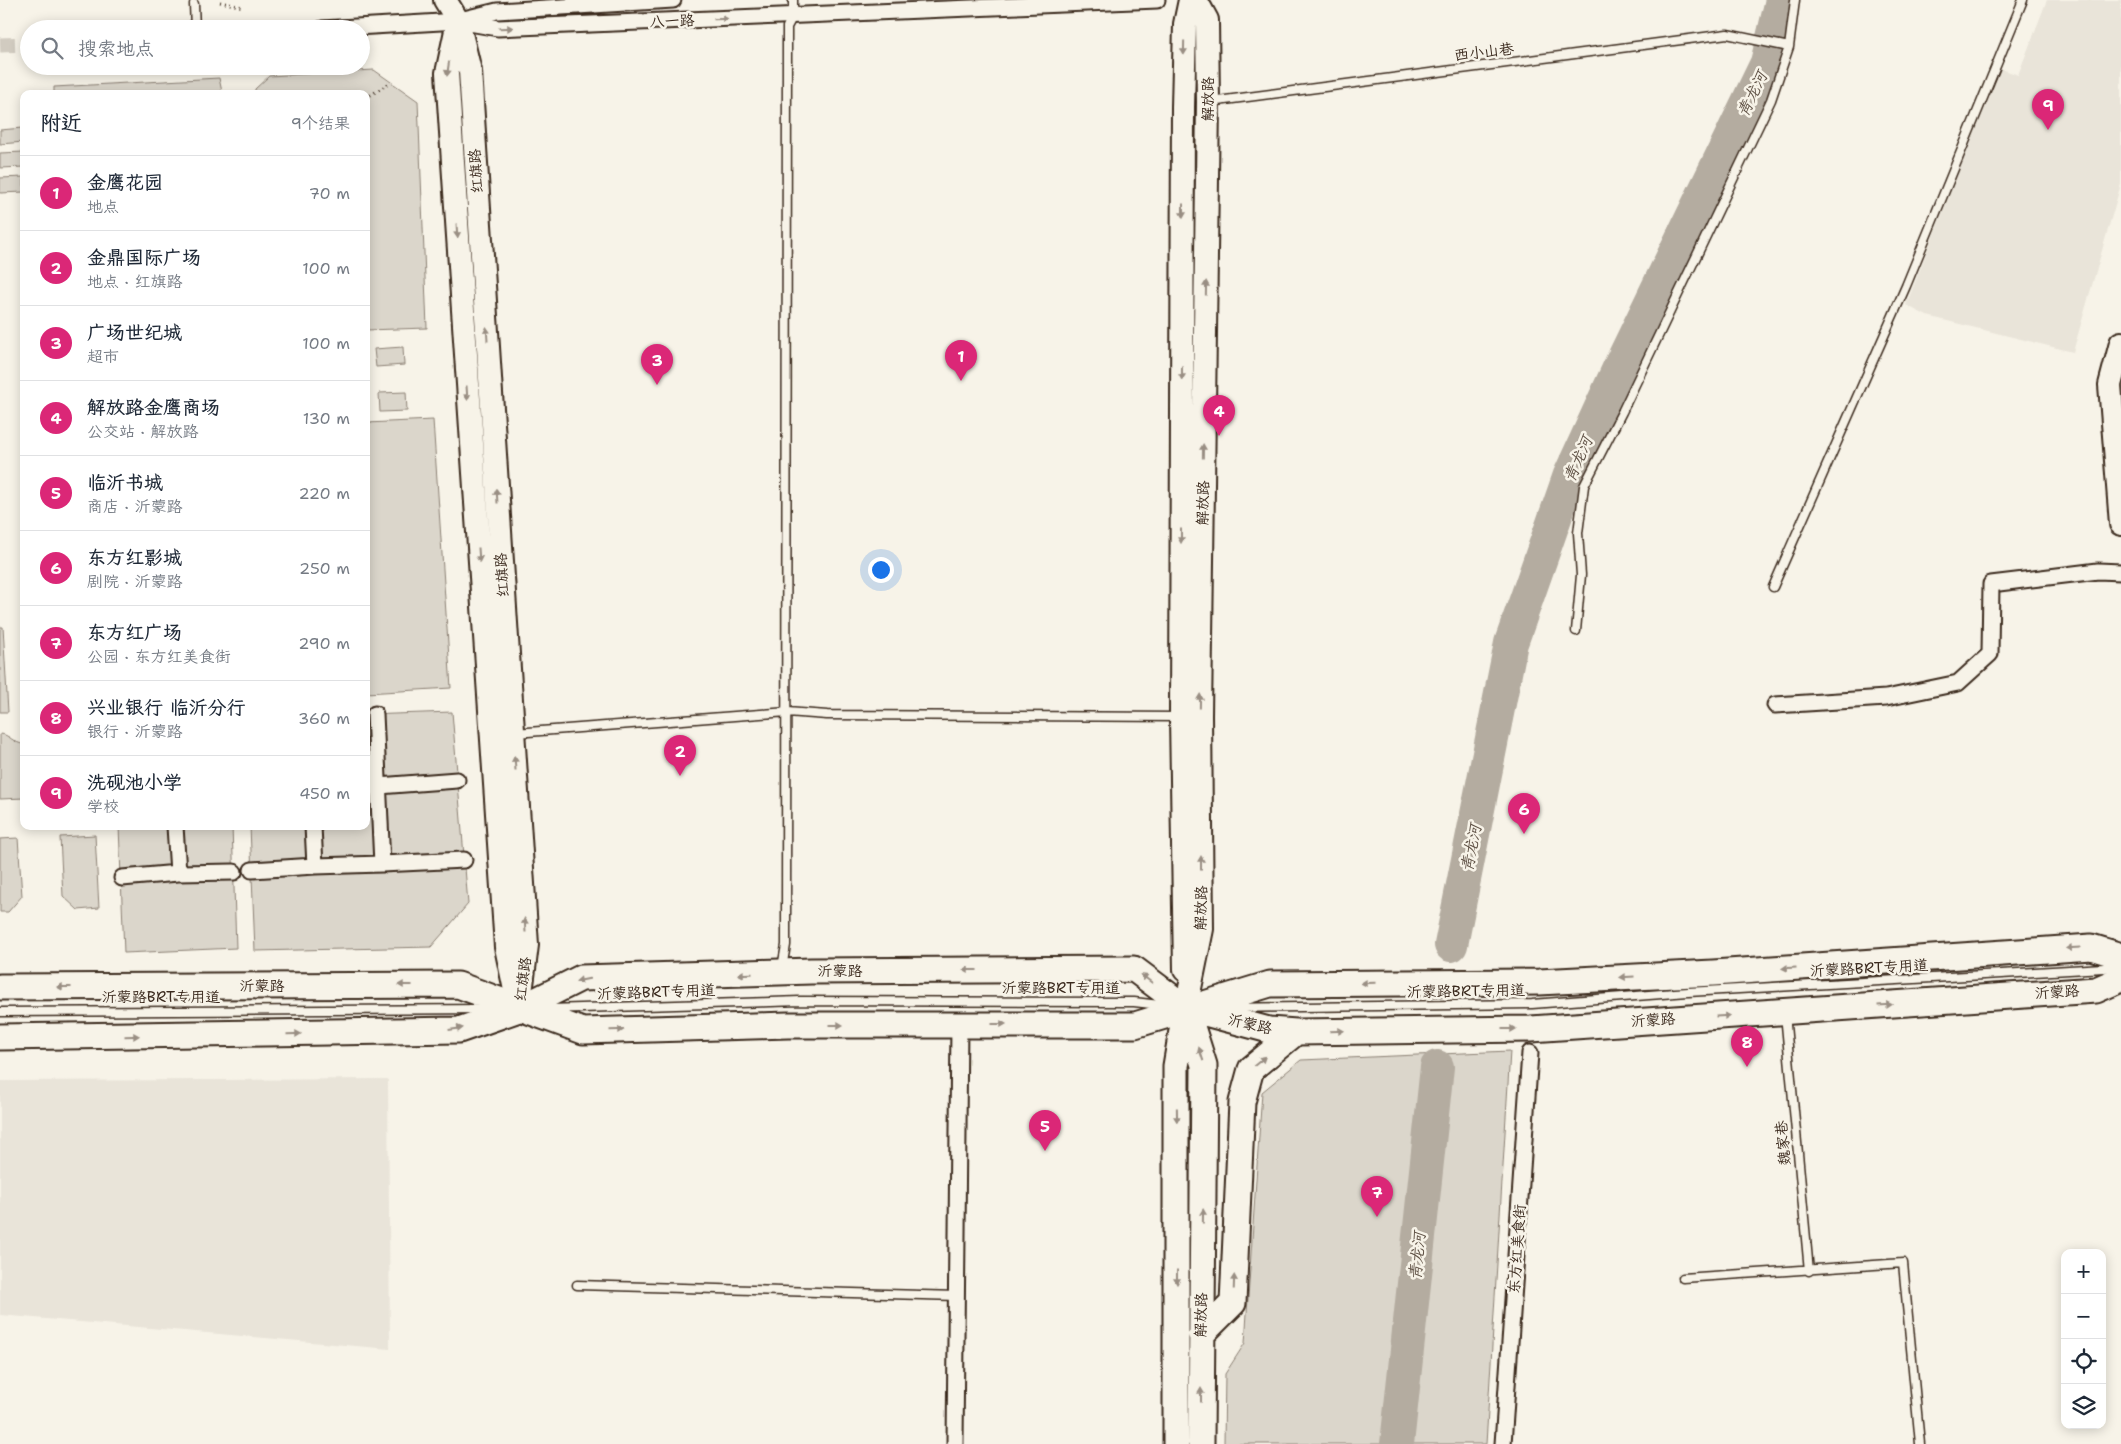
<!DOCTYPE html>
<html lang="zh">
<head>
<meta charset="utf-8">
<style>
	body { margin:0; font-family:"Shantell Sans","LXGW WenKai TC",sans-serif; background:#f6f6f7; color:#1f2937 }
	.controls { position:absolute; right:15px; bottom:15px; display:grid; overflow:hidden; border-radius:10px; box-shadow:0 2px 12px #0003 }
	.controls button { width:45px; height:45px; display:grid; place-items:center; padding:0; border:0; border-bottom:1px solid #e0e1e3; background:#fff; color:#1f2937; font:25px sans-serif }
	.you { position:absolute; left:880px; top:569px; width:18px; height:18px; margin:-12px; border:4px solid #fff; border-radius:50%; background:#1a73e8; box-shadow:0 0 0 8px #1a73e833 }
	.badge { display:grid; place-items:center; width:32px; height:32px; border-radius:50%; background:#db2777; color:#fff; font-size:16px; font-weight:700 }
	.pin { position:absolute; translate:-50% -41px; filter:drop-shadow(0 1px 2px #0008) }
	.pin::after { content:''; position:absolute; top:26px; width:18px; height:15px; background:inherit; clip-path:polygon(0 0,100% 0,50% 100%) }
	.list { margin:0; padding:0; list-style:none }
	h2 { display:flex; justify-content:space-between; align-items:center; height:65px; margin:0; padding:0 20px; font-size:21px }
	h2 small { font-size:16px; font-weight:400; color:#747a83 }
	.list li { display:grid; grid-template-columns:32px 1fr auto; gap:15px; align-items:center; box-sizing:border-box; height:75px; padding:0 20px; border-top:1px solid #e0e1e3 }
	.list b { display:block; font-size:19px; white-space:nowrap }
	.list p { margin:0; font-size:16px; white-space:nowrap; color:#747a83 }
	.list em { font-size:16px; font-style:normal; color:#747a83 }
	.icon { flex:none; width:28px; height:28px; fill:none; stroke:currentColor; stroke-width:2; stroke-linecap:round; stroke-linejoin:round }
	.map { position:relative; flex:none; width:2121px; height:1444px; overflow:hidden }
	.search { position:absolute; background:#fff; box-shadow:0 2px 12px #0003; left:20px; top:20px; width:350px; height:55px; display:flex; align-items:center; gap:12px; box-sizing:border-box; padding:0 18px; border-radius:28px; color:#747a83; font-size:19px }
	.panel { position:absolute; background:#fff; box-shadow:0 2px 12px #0003; left:20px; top:90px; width:350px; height:740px; border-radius:10px }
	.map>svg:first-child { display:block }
</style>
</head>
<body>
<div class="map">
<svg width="2121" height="1444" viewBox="0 0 2121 1444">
	<rect width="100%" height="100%" fill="#f7f3e8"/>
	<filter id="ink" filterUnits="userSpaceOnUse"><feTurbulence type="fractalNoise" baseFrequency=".02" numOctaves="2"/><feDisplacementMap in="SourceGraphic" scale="10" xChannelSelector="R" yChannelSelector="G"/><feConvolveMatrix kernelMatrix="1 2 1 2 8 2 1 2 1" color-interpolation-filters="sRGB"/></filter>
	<g filter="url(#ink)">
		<!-- built -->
		<path fill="#e9e4d9" d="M2047,0H2121V184L2073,352L1927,316L1906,305L1999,68L2018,75Z
			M388,1079L390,1349L0,1315V1081Z"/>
		<!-- green -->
		<path fill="#dbd6cb" stroke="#8b8074" d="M374,70L418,101L427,328L366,330V94H255V89L269,76Z
			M219,78L222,92L228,94H54V87Z
			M23,128L24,142L0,144V130Z
			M24,152V167L0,168V153Z
			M24,177V192L0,193V178Z
			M403,347L404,365L376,367L374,349Z
			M406,392L407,411L380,412L379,393Z
			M433,420L451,688L366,693V423Z
			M0,627H3L8,712H0Z
			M452,712L468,904L431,947L255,951L250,826H366V715Z
			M0,734C9,734 14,744 24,744V798L0,799Z
			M119,826H232L236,948L124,953Z
			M95,835L99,908L78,910L63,896L60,837Z
			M18,838L22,896L8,912H0V839Z
			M1510,1051L1486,1444H1224L1225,1374L1245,1343L1262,1092L1301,1060Z"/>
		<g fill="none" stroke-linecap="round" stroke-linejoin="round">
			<!-- river -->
			<path stroke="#b4aca0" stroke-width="34" d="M1451,945L1511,643L1570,475L1620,366L1767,63L1782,0
				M1397,1444L1437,1067"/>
			<!-- street-tunnel -->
			<path stroke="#d1cbc0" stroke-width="15" stroke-dasharray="15 8" stroke-linecap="butt" d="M0,45L29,44"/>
			<defs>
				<path id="lane" d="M194,4L195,29
					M1210,102L1727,34L1789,47L1795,0
					M1773,587L1906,286L2023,0
					M1576,631L1581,575L1578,533L1584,486L1622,412L1771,100L1789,47
					M515,733L787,712L827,715L1180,717
					M782,968L786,945L787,27L793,16V0
					M1227,1008L1532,1004L1688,992L2121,967
					M550,1009L800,1001L1134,1002L1168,1006
					M0,1012L491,1009
					M1785,1014L1809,1271
					M1683,1278L1903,1263L1920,1444
					M577,1285L957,1296"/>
				<path id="street" d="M464,19L497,11L673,0
					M322,29L458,21L498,28L1157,0
					M1775,705L1886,698L1958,683L1990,654L1991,584L2098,571L2121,572
					M375,714L382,864L464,860
					M366,787L457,780
					M175,826L178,873
					M315,866L382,864
					M252,870L315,866L313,826
					M122,878L178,873L234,872
					M955,1444L959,1024
					M1503,1444L1530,1053"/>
				<path id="secondary" d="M445,0L458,21L470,71L527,945L519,1009
					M457,26L447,73L506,947L515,990
					M2121,343L2110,385L2121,524
					M1185,970L1181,717L1183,107L1185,24L1190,0
					M1186,1008L1202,929L1200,715L1208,102L1207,20L1196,0"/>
				<path id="primary" d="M0,987L458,985L583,1031L788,1025H1135L1270,984L1539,982L1713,973L2091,947L2121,956
					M1186,1008L1204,1065L1201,1444
					M0,1037L459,1030L519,1009L581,978L811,971L1134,969L1186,1008L1269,1030L1296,1032L1531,1029L2096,990L2121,979
					M1201,1335L1233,1303L1242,1102L1251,1069L1296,1032
					M1176,1444V1066L1185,1013"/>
			</defs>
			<!-- lane casing -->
			<use href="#lane" stroke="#3b2a1e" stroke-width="11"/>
			<!-- street casing -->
			<use href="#street" stroke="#3b2a1e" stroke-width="19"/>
			<!-- secondary casing -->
			<use href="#secondary" stroke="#3b2a1e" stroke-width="26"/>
			<!-- primary casing -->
			<use href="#primary" stroke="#3b2a1e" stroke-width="29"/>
			<!-- path -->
			<path stroke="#3b2a1e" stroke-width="3" stroke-dasharray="1 4" stroke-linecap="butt" d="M220,2L243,7
				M224,69L231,66
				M366,98L391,82"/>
			<!-- lane -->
			<use href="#lane" stroke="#f7f3e8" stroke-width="8"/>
			<!-- street -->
			<use href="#street" stroke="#f7f3e8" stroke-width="15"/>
			<!-- secondary -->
			<use href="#secondary" stroke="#f7f3e8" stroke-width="22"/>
			<!-- primary -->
			<use href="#primary" stroke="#f7f3e8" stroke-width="25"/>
		</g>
		<!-- one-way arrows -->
		<defs><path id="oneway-solid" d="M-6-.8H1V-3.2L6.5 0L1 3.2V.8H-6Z" transform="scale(1.25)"/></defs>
		<g fill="#998e83">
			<use href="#oneway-solid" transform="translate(721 19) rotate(-2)"/>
			<use href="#oneway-solid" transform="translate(506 28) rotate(-2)"/>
			<use href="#oneway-solid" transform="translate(1184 48) rotate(91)"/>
			<use href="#oneway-solid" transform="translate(448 69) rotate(98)"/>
			<use href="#oneway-solid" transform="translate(1183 211) rotate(90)"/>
			<use href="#oneway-solid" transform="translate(457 231) rotate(86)"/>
			<use href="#oneway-solid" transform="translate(1206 288) rotate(-89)"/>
			<use href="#oneway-solid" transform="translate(487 334) rotate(-94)"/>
			<use href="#oneway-solid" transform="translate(1182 373) rotate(90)"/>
			<use href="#oneway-solid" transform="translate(467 393) rotate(86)"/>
			<use href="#oneway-solid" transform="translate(1203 451) rotate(-89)"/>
			<use href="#oneway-solid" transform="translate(497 496) rotate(-94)"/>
			<use href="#oneway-solid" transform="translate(1181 536) rotate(90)"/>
			<use href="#oneway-solid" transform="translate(479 555) rotate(86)"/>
			<use href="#oneway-solid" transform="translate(1200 701) rotate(-89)"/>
			<use href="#oneway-solid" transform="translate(515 763) rotate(-94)"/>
			<use href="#oneway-solid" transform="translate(1201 863) rotate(-90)"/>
			<use href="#oneway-solid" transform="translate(525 925) rotate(-94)"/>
			<use href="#oneway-solid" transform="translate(2073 948) rotate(176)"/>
			<use href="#oneway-solid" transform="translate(1789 968) rotate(176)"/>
			<use href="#oneway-solid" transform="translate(970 970) rotate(180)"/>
			<use href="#oneway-solid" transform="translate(745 974) rotate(178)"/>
			<use href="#oneway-solid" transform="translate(1627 977) rotate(177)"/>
			<use href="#oneway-solid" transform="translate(1147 979) rotate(-143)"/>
			<use href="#oneway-solid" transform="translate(583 980) rotate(169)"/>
			<use href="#oneway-solid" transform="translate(1368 983) rotate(179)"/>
			<use href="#oneway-solid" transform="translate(405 985) rotate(180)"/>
			<use href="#oneway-solid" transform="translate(64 987) rotate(-180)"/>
			<use href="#oneway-solid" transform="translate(1885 1005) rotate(-4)"/>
			<use href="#oneway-solid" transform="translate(1723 1016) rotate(-3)"/>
			<use href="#oneway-solid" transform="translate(999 1024)"/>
			<use href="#oneway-solid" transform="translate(836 1025)"/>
			<use href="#oneway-solid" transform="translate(456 1029) rotate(-8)"/>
			<use href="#oneway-solid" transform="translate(1509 1029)"/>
			<use href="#oneway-solid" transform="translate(617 1030) rotate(-2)"/>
			<use href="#oneway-solid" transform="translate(1337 1031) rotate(-1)"/>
			<use href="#oneway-solid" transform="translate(294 1034) rotate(-1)"/>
			<use href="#oneway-solid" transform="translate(132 1036) rotate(-1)"/>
			<use href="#oneway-solid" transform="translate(1201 1054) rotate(-108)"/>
			<use href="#oneway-solid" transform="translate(1260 1061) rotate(-40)"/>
			<use href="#oneway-solid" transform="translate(1177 1115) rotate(89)"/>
			<use href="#oneway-solid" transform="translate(1203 1216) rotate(-89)"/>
			<use href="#oneway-solid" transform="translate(1177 1277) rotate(90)"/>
			<use href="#oneway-solid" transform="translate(1234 1282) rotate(-88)"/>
			<use href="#oneway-solid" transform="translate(1201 1395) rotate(-90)"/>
		</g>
	</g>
	<g text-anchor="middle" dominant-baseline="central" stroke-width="5" stroke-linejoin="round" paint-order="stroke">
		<!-- street labels -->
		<g font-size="15" fill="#3b2a1e" stroke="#f7f3e8">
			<text transform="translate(672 21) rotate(-2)">八一路</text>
			<text transform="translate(1484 52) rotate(-7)">西小山巷</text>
			<text transform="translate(1208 99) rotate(-90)">解放路</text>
			<text transform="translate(476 171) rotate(-94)">红旗路</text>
			<text transform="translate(1203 503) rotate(-89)">解放路</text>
			<text transform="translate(502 575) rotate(-94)">红旗路</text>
			<text transform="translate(1201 908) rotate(-89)">解放路</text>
			<text transform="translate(1869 968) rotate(-3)">沂蒙路BRT专用道</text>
			<text x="840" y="971">沂蒙路</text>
			<text transform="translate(523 979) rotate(-83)">红旗路</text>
			<text x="262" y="986">沂蒙路</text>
			<text x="1061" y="988">沂蒙路BRT专用道</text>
			<text transform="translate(1466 991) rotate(-1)">沂蒙路BRT专用道</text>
			<text transform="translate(656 992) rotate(-2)">沂蒙路BRT专用道</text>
			<text transform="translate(2057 992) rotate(-4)">沂蒙路</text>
			<text x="161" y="997">沂蒙路BRT专用道</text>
			<text transform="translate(1653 1020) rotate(-4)">沂蒙路</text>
			<text transform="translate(1250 1024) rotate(13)">沂蒙路</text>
			<text transform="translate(1783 1143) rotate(-95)">魏家巷</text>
			<text transform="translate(1517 1249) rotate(-86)">东方红美食街</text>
			<text transform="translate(1201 1315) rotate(-89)">解放路</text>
		</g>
		<!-- water labels -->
		<g font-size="16" font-style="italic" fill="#5f5145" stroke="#f7f3e8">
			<text transform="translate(1752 94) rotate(-64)">青龙河</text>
			<text transform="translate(1578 459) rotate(-66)">青龙河</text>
			<text transform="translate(1471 848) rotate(-79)">青龙河</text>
			<text transform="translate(1417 1256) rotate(-84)">青龙河</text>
		</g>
	</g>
</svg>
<div class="controls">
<button>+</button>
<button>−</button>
<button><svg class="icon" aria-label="locate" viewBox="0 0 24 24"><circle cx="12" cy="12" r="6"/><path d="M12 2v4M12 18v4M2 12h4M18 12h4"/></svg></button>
<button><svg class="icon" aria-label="layers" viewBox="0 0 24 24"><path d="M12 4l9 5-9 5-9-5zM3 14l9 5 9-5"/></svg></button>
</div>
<div class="you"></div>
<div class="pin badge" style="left:961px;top:381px">1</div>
<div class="pin badge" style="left:680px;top:776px">2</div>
<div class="pin badge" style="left:657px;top:385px">3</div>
<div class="pin badge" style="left:1219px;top:436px">4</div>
<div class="pin badge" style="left:1045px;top:1151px">5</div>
<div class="pin badge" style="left:1524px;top:834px">6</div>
<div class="pin badge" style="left:1377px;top:1217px">7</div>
<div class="pin badge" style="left:1747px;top:1067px">8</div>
<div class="pin badge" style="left:2048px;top:130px">9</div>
<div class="search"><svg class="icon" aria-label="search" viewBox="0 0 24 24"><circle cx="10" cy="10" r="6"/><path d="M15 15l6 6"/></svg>搜索地点</div>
<section class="panel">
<h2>附近<small>9个结果</small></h2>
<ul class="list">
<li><span class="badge">1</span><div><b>金鹰花园</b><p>地点</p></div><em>70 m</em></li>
<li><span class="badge">2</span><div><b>金鼎国际广场</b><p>地点 · 红旗路</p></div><em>100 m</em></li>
<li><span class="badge">3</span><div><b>广场世纪城</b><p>超市</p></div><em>100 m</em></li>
<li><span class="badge">4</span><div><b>解放路金鹰商场</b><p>公交站 · 解放路</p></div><em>130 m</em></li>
<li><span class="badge">5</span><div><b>临沂书城</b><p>商店 · 沂蒙路</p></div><em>220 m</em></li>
<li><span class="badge">6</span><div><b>东方红影城</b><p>剧院 · 沂蒙路</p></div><em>250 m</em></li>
<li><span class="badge">7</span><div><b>东方红广场</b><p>公园 · 东方红美食街</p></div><em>290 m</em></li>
<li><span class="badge">8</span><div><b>兴业银行 临沂分行</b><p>银行 · 沂蒙路</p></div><em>360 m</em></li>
<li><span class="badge">9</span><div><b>洗砚池小学</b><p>学校</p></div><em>450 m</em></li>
</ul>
</section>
</div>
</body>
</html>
